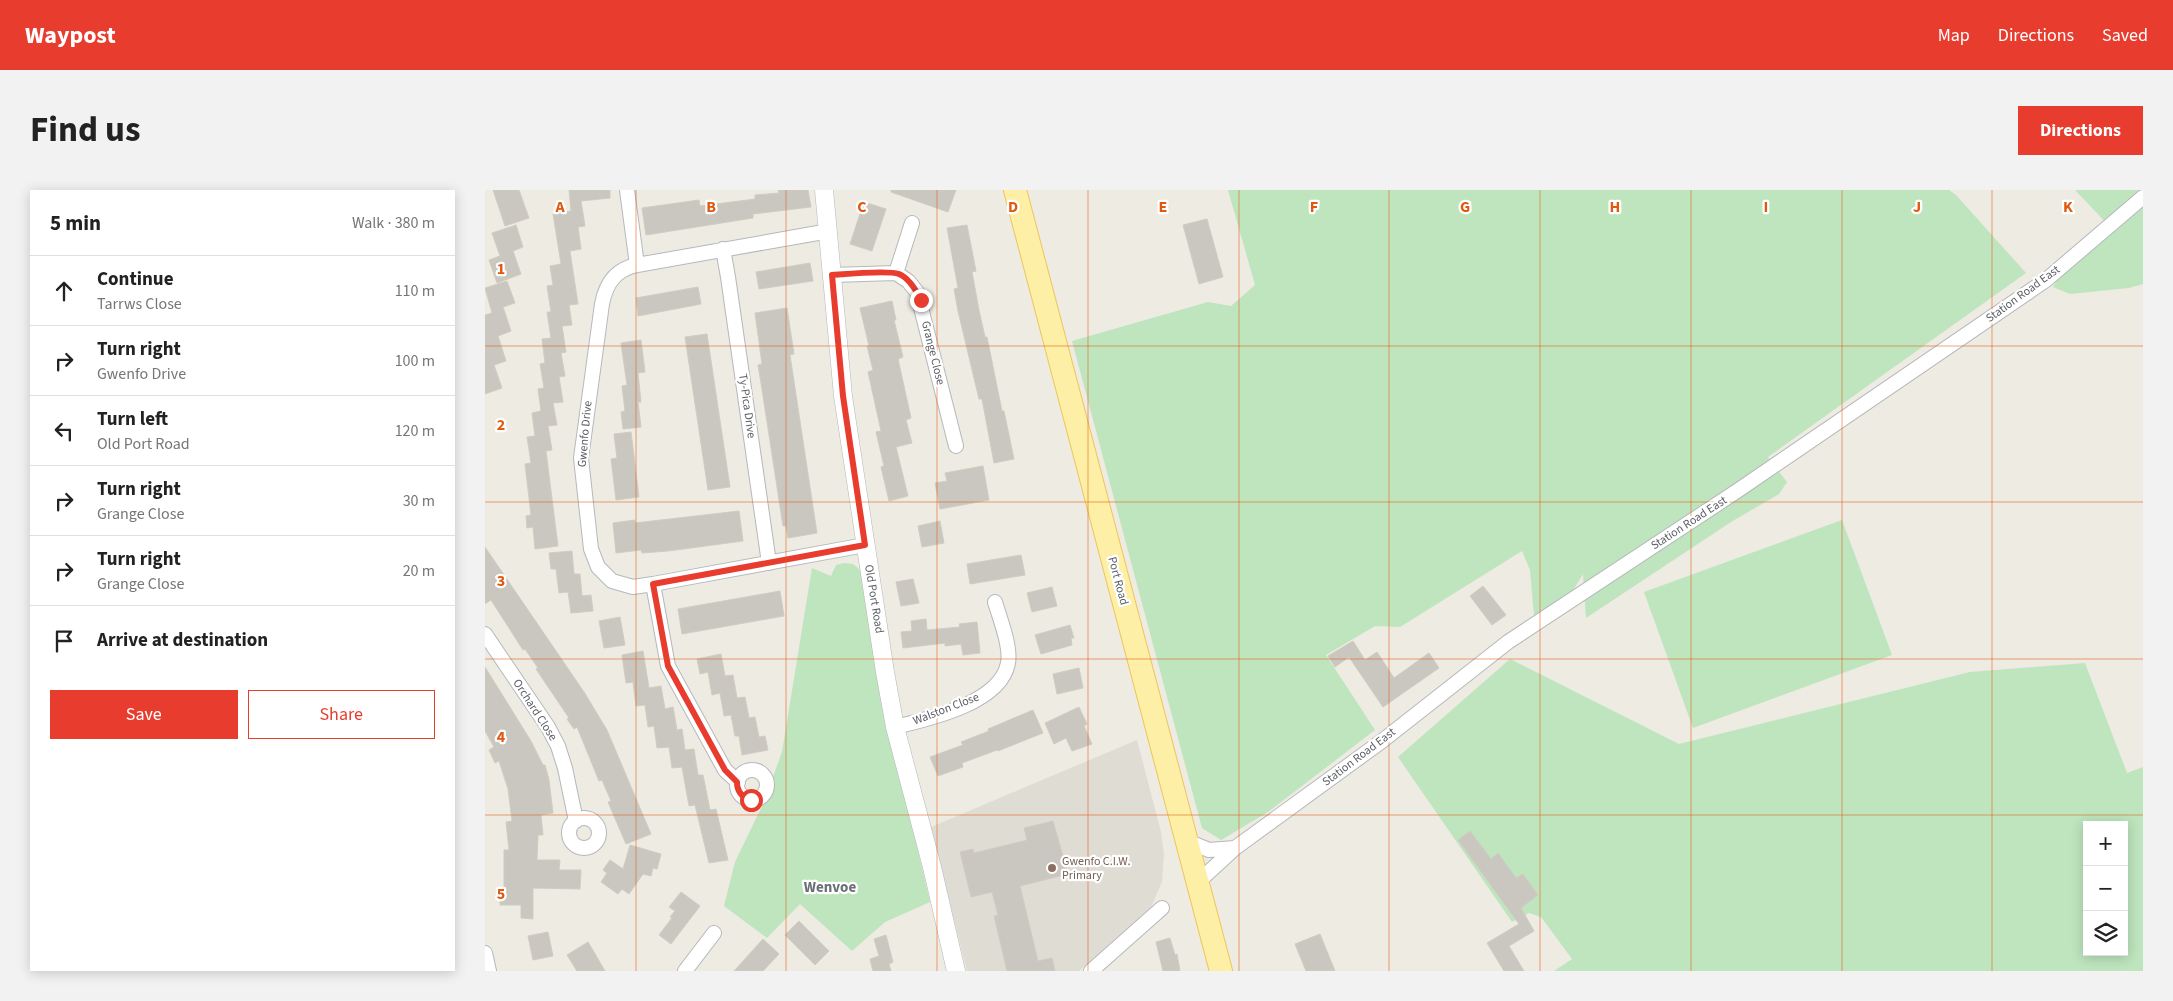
<!DOCTYPE html>
<html lang="en">
<head>
<meta charset="utf-8">
<style>
	body { margin:0; font-family:"Source Sans 3",sans-serif; background:#f2f2f2; color:#222 }
	.controls { position:absolute; right:15px; bottom:15px; display:grid; overflow:hidden; border-radius:0px; box-shadow:0 2px 12px #0003 }
	.controls button { width:45px; height:45px; display:grid; place-items:center; padding:0; border:0; border-bottom:1px solid #e0e0e0; background:#fff; color:#222; font:25px sans-serif }
	.stop { position:absolute; width:15px; height:15px; margin:-11px; border:4px solid #e73c2e; border-radius:50%; background:#fff }
	.stop.end { background:#e73c2e; border-color:#fff; box-shadow:0 1px 5px #0008 }
	.list { margin:0; padding:0; list-style:none }
	h2 { display:flex; justify-content:space-between; align-items:center; height:65px; margin:0; padding:0 20px; font-size:21px }
	h2 small { font-size:16px; font-weight:400; color:#767676 }
	.list li { display:grid; grid-template-columns:32px 1fr auto; gap:15px; align-items:center; box-sizing:border-box; height:70px; padding:0 20px; border-top:1px solid #e0e0e0 }
	.list b { display:block; font-size:19px; white-space:nowrap }
	.list p { margin:0; font-size:16px; white-space:nowrap; color:#767676 }
	.list em { font-size:16px; font-style:normal; color:#767676 }
	.actions { display:flex; gap:10px; padding:15px 20px }
	.actions a { flex:1; padding:11px 0; border:1px solid #e73c2e; border-radius:0px; text-align:center; font-size:18px; color:#e73c2e }
	.actions .main { background:#e73c2e; color:#fff }
	.icon { flex:none; width:28px; height:28px; fill:none; stroke:currentColor; stroke-width:2; stroke-linecap:round; stroke-linejoin:round }
	.map { position:relative; flex:none; width:1658px; height:781px; overflow:hidden; border-radius:0px }
	header { display:flex; align-items:center; gap:30px; box-sizing:border-box; height:70px; padding:0 25px; background:#e73c2e; color:#fff }
	header strong { font-size:24px }
	nav { display:flex; gap:28px; margin-inline-start:auto; font-size:18px }
	.intro { display:flex; align-items:center; justify-content:space-between; box-sizing:border-box; height:120px; padding:0 30px }
	h1 { margin:0; font-size:35px }
	.button { padding:12px 22px; border-radius:0px; background:#e73c2e; color:#fff; font-size:18px; font-weight:700 }
	main { display:flex; gap:30px; padding:0 30px }
	aside { flex:1; background:#fff; border-radius:0px; box-shadow:0 2px 12px #0003 }
	.map>svg:first-child { display:block }
</style>
</head>
<body>
<header>
<strong>Waypost</strong>
<nav><a>Map</a><a>Directions</a><a>Saved</a></nav>
</header>
<div class="intro"><h1>Find us</h1><a class="button">Directions</a></div>
<main>
<aside>
<h2>5 min<small>Walk · 380 m</small></h2>
<ul class="list">
<li><svg class="icon" aria-label="ahead" viewBox="0 0 24 24"><path d="M12 20V5M6 11l6-6 6 6"/></svg><div><b>Continue</b><p>Tarrws Close</p></div><em>110 m</em></li>
<li><svg class="icon" aria-label="right" viewBox="0 0 24 24"><path d="M7 20v-9h11M14 6l5 5-5 5"/></svg><div><b>Turn right</b><p>Gwenfo Drive</p></div><em>100 m</em></li>
<li><svg class="icon" aria-label="left" viewBox="0 0 24 24"><path d="M17 20v-9H6M10 6l-5 5 5 5"/></svg><div><b>Turn left</b><p>Old Port Road</p></div><em>120 m</em></li>
<li><svg class="icon" aria-label="right" viewBox="0 0 24 24"><path d="M7 20v-9h11M14 6l5 5-5 5"/></svg><div><b>Turn right</b><p>Grange Close</p></div><em>30 m</em></li>
<li><svg class="icon" aria-label="right" viewBox="0 0 24 24"><path d="M7 20v-9h11M14 6l5 5-5 5"/></svg><div><b>Turn right</b><p>Grange Close</p></div><em>20 m</em></li>
<li><svg class="icon" aria-label="arrive" viewBox="0 0 24 24"><path d="M6 21V4h12l-3 4 3 4H6"/></svg><div><b>Arrive at destination</b></div></li>
</ul>
<div class="actions"><a class="main">Save</a><a>Share</a></div>
</aside>
<div class="map">
<svg width="1658" height="781" viewBox="0 0 1658 781">
	<rect width="100%" height="100%" fill="#edebe2"/>
	<!-- education -->
	<path fill="#dfdcd3" d="M652,550L676,642L679,664L677,692L666,717L594,781H482L446,637Z"/>
	<!-- green -->
	<path fill="#bee5be" fill-rule="evenodd" d="M743,0H1464L1471,5L1541,83L1283,267L1302,292L1294,304L1246,332L1101,428L1098,384L1085,405L1049,426L1045,380L1037,361L915,437L890,436L841,465L890,540L783,622L736,650L717,638L587,151L723,112L746,116L770,95Z
		M1590,0H1658V94L1644,98L1585,104L1568,97L1574,87L1629,41Z
		M1357,330L1407,465L1208,538L1159,402Z
		M359,373L368,374L375,380L383,422L391,484L445,712L400,732L367,761L315,714L282,748L239,716L250,672L278,614L297,562L327,378L346,386L351,375Z
		M1025,469L1194,554L1485,482L1600,473L1642,583L1658,577V781H1069L1087,769L1056,727L1044,723L1027,732L913,567ZM1602,635H1639V762H1602Z"/>
	<!-- building -->
	<path fill="#cac7c1" stroke="#d2ccc0" d="M8,0H34L44,28L20,36Z
		M84,0H125V8L96,11L100,36L93,37L96,59L85,61L93,114L84,115L87,135L77,136L81,162L76,163L80,186L74,187L78,212L68,213L72,235L63,236L67,260L61,261L73,356L50,359L48,337L42,338L41,326L46,325L40,274L46,273L42,247L50,246L47,223L56,221L53,199L59,198L55,174L60,173L57,149L66,148L62,122H66L62,96L68,95L65,76L76,74L68,24L86,21Z
		M293,0H323L326,17L268,24V28L161,45L157,18L214,10L215,16L247,12L270,9V5L294,3Z
		M406,0H471L463,22L406,2Z
		M379,12L401,19L387,61L365,54Z
		M722,29L738,87L714,94L698,35Z
		M31,35L38,57L28,61L36,84L12,93L4,70L15,66L7,43Z
		M482,35L491,81L487,82L494,120L500,147H502L517,221H519L529,269L509,273L497,209H494L473,121L469,99L473,98L462,38Z
		M325,73L328,91L274,99L271,82Z
		M22,91L30,113L18,117L26,141L13,146L21,171L9,175L17,198L0,204V125L7,123L0,98Z
		M213,97L216,114L153,126L151,108Z
		M407,111L411,130H409L418,167L413,169L426,228L421,230L427,253L411,257L423,306L404,311L396,277L399,276L391,242L396,241L383,182L388,180L382,156H384L375,118Z
		M302,118L309,164L305,165L332,343L303,348L301,336H298L276,193L273,175L277,174L270,123Z
		M222,144L245,297L223,300L200,147Z
		M156,150L160,182L153,183L156,212H153L156,237L138,239L136,222L140,221L137,196L142,195L136,153Z
		M146,242L154,307L131,310L126,269L132,268L129,244Z
		M498,276L504,310L455,319L450,293L462,291L460,283Z
		M254,321L258,351L183,361L157,363L156,360L131,363L128,333L150,330V333Z
		M455,331L459,353L437,357L433,336Z
		M0,357L99,502L122,540L166,644L141,654L123,612L126,611L117,590L114,591L92,537L89,539L82,529L84,528L51,479L53,478L40,459L38,460L6,410L0,414Z
		M87,361L89,384H95L97,406L106,405L108,421L86,423L83,402L74,403L71,379H66L64,363Z
		M536,365L540,385L485,394L482,374Z
		M428,389L434,413L416,416L411,392Z
		M998,396L1021,425L1007,435L985,406Z
		M567,397L572,416L547,422L542,403Z
		M295,401L299,426L197,444L193,419Z
		M135,427L140,455L119,458L114,431Z
		M441,429L442,440L475,437L474,434L492,432L495,463L478,465L476,454L460,456V453L418,458L416,442L427,441L426,431Z
		M585,435L589,448H586L587,455L556,464L550,445Z
		M868,451L880,470L892,462L909,488L944,463L954,478L898,517L864,467L850,477L843,466Z
		M158,461L164,498L176,496L180,519L188,517L192,540L197,539L200,560L209,559L213,585H218L225,620L231,619L243,670L224,673L210,615L204,616L197,577L187,578L184,557L172,558L169,536L163,537L160,515L151,516L148,492L141,493L137,465Z
		M236,464L240,486L248,485L252,508L260,507L264,528L270,527L274,547L280,546L283,560L257,565L254,546H250L246,525L239,526L235,503L227,505L223,482L215,484L212,469Z
		M0,477L46,551L58,575H60L64,590L68,623L56,625L58,645H53L52,670H75L74,680H96L95,699L48,698V729L36,728V715H15V698H19V660H24L21,632L27,631L23,599L14,571L10,573L4,560L9,557L0,541Z
		M594,478L598,498L572,504L568,484Z
		M594,517L602,534L599,536L607,554L587,561L581,548L569,554L560,533Z
		M548,520L558,543L513,561L512,560L477,573L478,577L453,586L445,567L478,555L476,552L504,541L503,539Z
		M568,631L583,684L535,696L553,771L567,768L570,781H522L509,726L513,725L507,702L486,707L475,662L488,659L489,663L542,650L539,638Z
		M985,641L1006,669L1013,663L1031,688L1038,684L1053,705L1036,718L1049,741L1024,756L1039,781H1019L1002,753L1034,734L973,650Z
		M145,655L176,664L172,679L168,678L166,686L158,684L144,704L137,699L133,704L116,692L122,683L118,680L125,670L138,679Z
		M196,702L215,716L186,754L174,745L187,728L185,727L190,721L184,717Z
		M314,731L344,761L330,775L300,745Z
		M63,742L68,766L48,770L43,746Z
		M835,744L850,781H821L810,754Z
		M401,745L408,772L404,774L406,781H388L385,769L394,766L389,749Z
		M685,748L690,765L692,764L695,781H678L671,752Z
		M278,749L294,764L278,781H249Z
		M103,752L109,762L120,781H92L82,765Z"/>
	<g fill="none" stroke-linecap="round" stroke-linejoin="round">
		<defs>
			<path id="minor" d="M142,0L152,75
				M344,41L152,75C131,79 121,93 117,114L96,268L106,359L113,377L127,391L148,397L168,394L380,355
				M238,59L243,87L284,373
				M411,83L427,33
				M347,85L411,83L423,91L432,102L471,256
				M168,394L183,476L240,580L253,592
				M0,444L63,537L73,556L80,578L91,631
				M410,537C444,529 516,513 523,473C526,456 515,429 510,412
				M252 595a15 15 0 1 1 30 0a15 15 0 1 1-30 0Z
				M84 643a15 15 0 1 1 30 0a15 15 0 1 1-30 0Z
				M702,651L724,660L750,658
				M713,692L750,658L897,551L1023,452L1252,301L1561,90L1658,7
				M0,763L4,781
				M200,781L229,743
				M606,781L677,718"/>
			<path id="tertiary" d="M339,0L358,206L400,482L410,537L447,677L471,781"/>
			<path id="primary" d="M530,0L736,781"/>
		</defs>
		<!-- minor casing -->
		<use href="#minor" stroke="#b5b8bc" stroke-width="16"/>
		<!-- tertiary casing -->
		<use href="#tertiary" stroke="#b5b8bc" stroke-width="19"/>
		<!-- primary casing -->
		<use href="#primary" stroke="#efc559" stroke-width="24"/>
		<!-- minor -->
		<use href="#minor" stroke="#fff" stroke-width="14"/>
		<!-- tertiary -->
		<use href="#tertiary" stroke="#fff" stroke-width="18"/>
		<!-- primary -->
		<use href="#primary" stroke="#feefa6" stroke-width="22"/>
	</g>
	<g fill="none" stroke-linecap="round" stroke-linejoin="round">
		<!-- route -->
		<path stroke="#e73c2e" stroke-width="6" d="M266,610C256,607 252,601 252,592L240,580L183,476L168,394L380,355L358,206L347,85C361,84 403,80 414,84C424,88 431,100 436,110"/>
	</g>
	<!-- grid -->
	<path fill="none" stroke="#e15910" stroke-width="1" stroke-opacity="0.55" d="M151,0V781M301,0V781M452,0V781M603,0V781M754,0V781M904,0V781M1055,0V781M1206,0V781M1357,0V781M1507,0V781M0,156H1658M0,312H1658M0,469H1658M0,625H1658"/>
	<!-- markers -->
	<circle fill="#8d6e63" stroke="#fff" stroke-width="2" cx="567" cy="678" r="5"/>
	<g text-anchor="middle" dominant-baseline="central" stroke-width="4.5" stroke-linejoin="round" paint-order="stroke">
		<!-- street labels -->
		<g font-size="12" fill="#5a5e63" stroke="#fff">
			<text transform="translate(1538 104) rotate(-36)">Station Road East</text>
			<text transform="translate(448 163) rotate(76)">Grange Close</text>
			<text transform="translate(262 216) rotate(82)">Ty-Pica Drive</text>
			<text transform="translate(100 244) rotate(-85)">Gwenfo Drive</text>
			<text transform="translate(1204 333) rotate(-33)">Station Road East</text>
			<text transform="translate(633 391) rotate(75)">Port Road</text>
			<text transform="translate(389 409) rotate(81)">Old Port Road</text>
			<text transform="translate(461 519) rotate(-21)">Walston Close</text>
			<text transform="translate(50 520) rotate(57)">Orchard Close</text>
			<text transform="translate(874 567) rotate(-37)">Station Road East</text>
		</g>
		<!-- education labels -->
		<g font-size="12" fill="#785e54" stroke="#fff" text-anchor="start">
			<text x="577" y="671">Gwenfo C.I.W.<tspan x="577" dy="14">Primary</tspan></text>
		</g>
		<!-- quarter labels -->
		<g font-size="15" font-weight="bold" fill="#6b7075" stroke="#fff">
			<text x="345" y="697">Wenvoe</text>
		</g>
	</g>
	<g font-size="16" text-anchor="middle" font-weight="bold" fill="#e15910" stroke="#fff" stroke-width="4.5" stroke-linejoin="round" paint-order="stroke">
		<text x="75" y="22">A</text>
		<text x="226" y="22">B</text>
		<text x="377" y="22">C</text>
		<text x="528" y="22">D</text>
		<text x="678" y="22">E</text>
		<text x="829" y="22">F</text>
		<text x="980" y="22">G</text>
		<text x="1130" y="22">H</text>
		<text x="1281" y="22">I</text>
		<text x="1432" y="22">J</text>
		<text x="1583" y="22">K</text>
		<text x="16" y="84">1</text>
		<text x="16" y="240">2</text>
		<text x="16" y="396">3</text>
		<text x="16" y="552">4</text>
		<text x="16" y="709">5</text>
	</g>
</svg>
<div class="controls">
<button>+</button>
<button>−</button>
<button><svg class="icon" aria-label="layers" viewBox="0 0 24 24"><path d="M12 4l9 5-9 5-9-5zM3 14l9 5 9-5"/></svg></button>
</div>
<div class="stop" style="left:266px;top:610px"></div>
<div class="stop end" style="left:436px;top:110px"></div>
</div>
</main>
</body>
</html>
